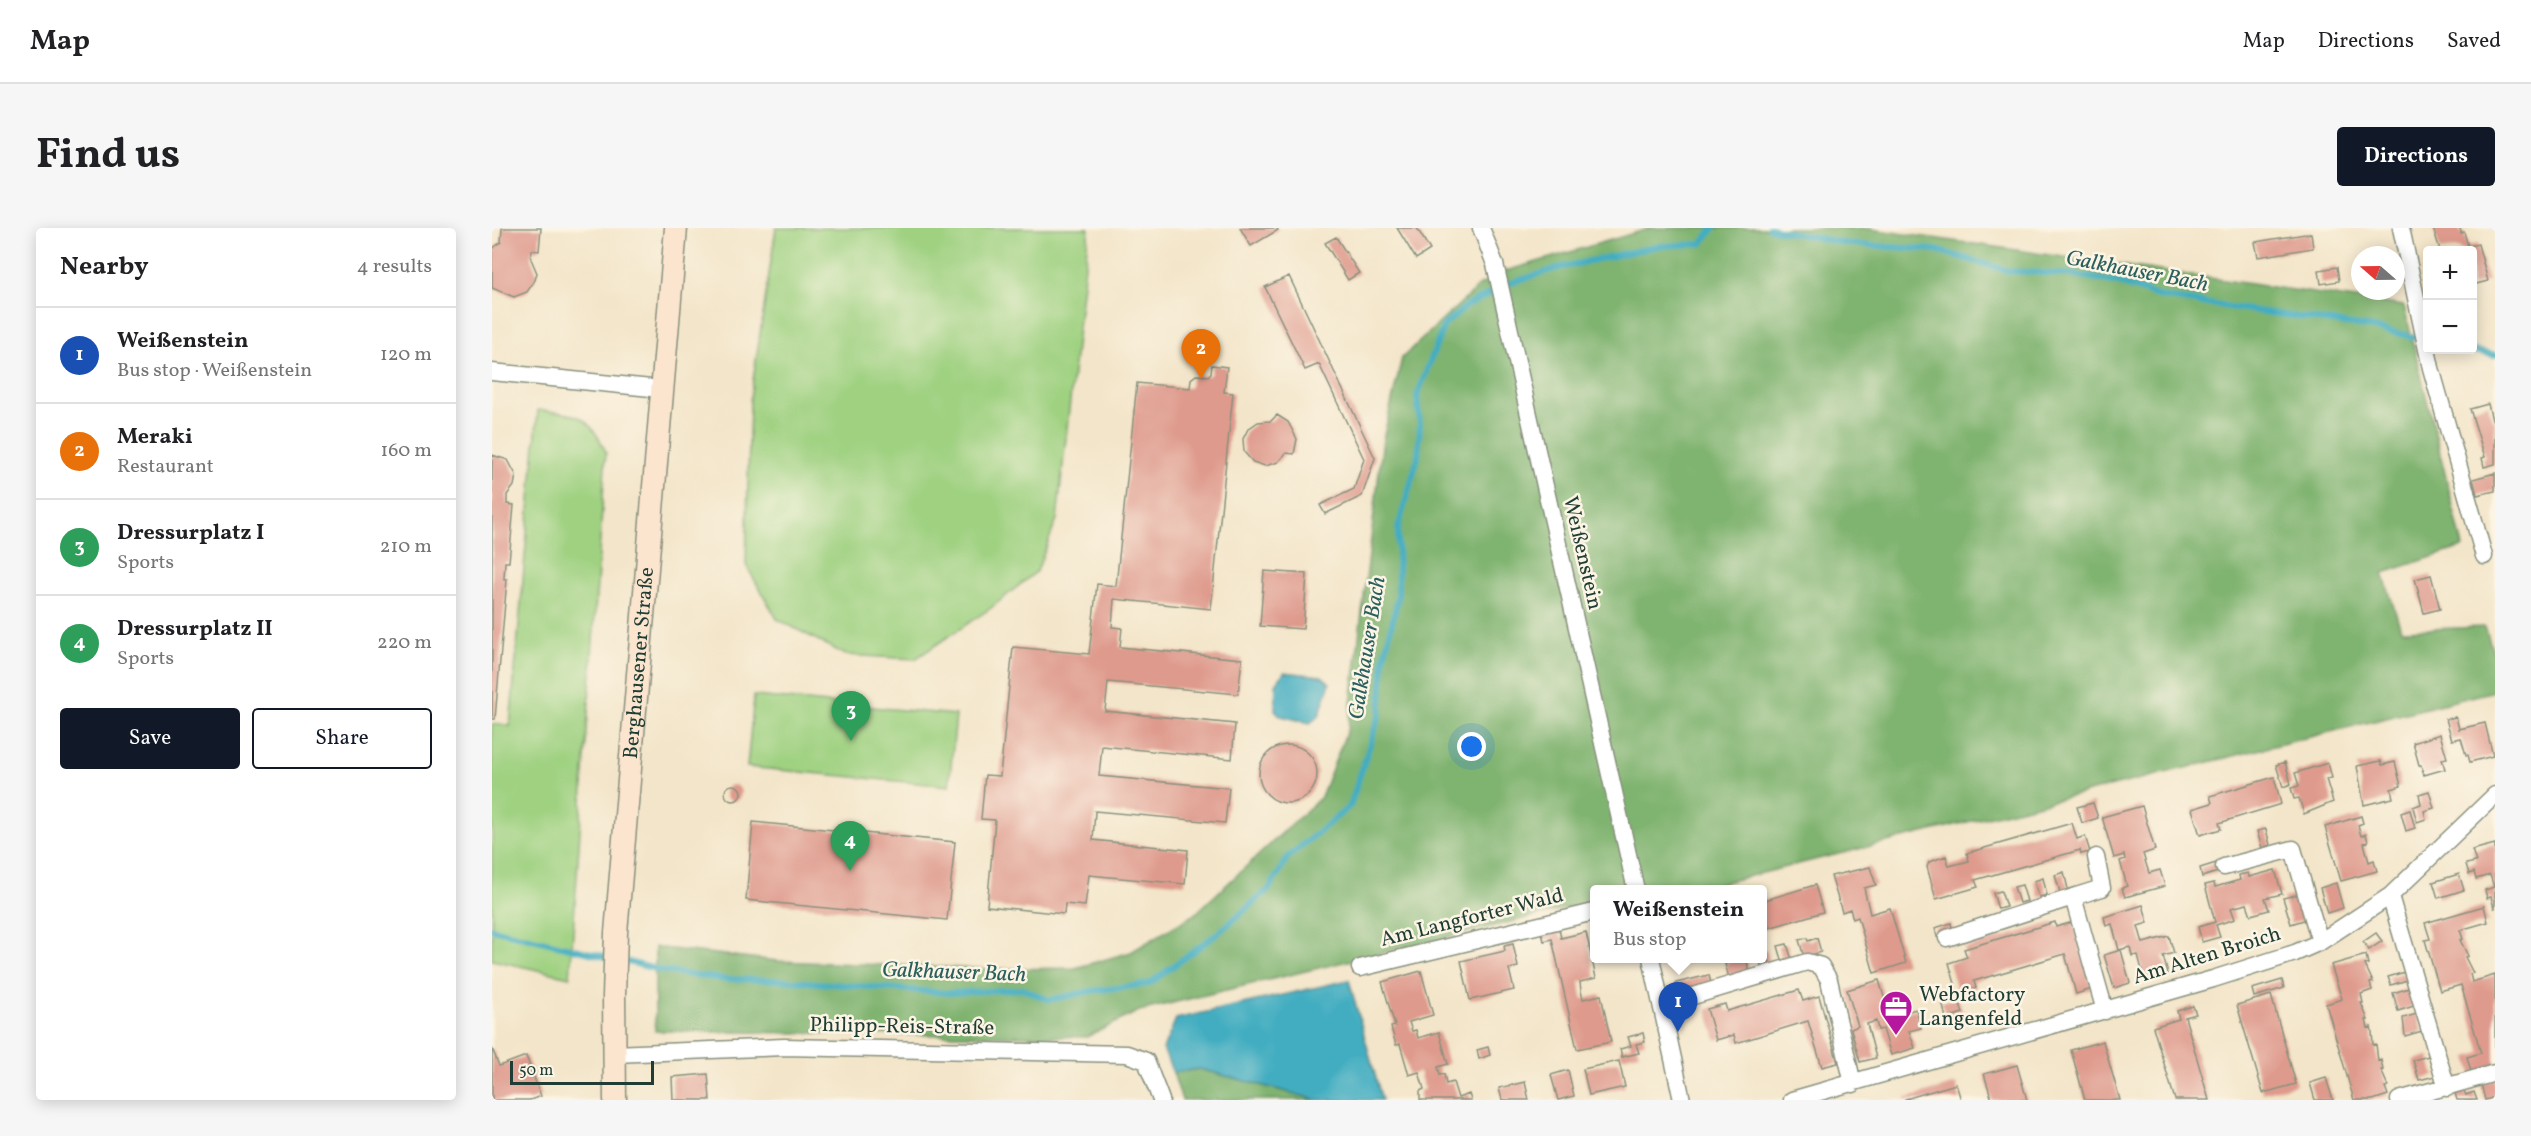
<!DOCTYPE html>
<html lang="en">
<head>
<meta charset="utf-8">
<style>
	body { margin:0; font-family:Vollkorn,serif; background:#f6f6f6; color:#202124 }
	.controls { position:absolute; right:18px; top:18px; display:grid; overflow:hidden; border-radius:6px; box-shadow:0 3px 15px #0003 }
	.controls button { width:54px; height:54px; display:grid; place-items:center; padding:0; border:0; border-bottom:2px solid #e0e0e0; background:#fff; color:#202124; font:30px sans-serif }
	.compass { position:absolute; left:1859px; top:18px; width:54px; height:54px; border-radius:50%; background:#fff; box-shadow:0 3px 15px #0003; rotate:290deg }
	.scale { position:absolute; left:18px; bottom:15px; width:144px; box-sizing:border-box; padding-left:6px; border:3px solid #1f3d34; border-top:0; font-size:16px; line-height:21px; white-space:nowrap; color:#1f3d34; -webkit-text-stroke:4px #fcf5e5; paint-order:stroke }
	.you { position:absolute; left:980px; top:519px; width:21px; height:21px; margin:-15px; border:4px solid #fff; border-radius:50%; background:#1a73e8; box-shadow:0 0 0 9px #1a73e833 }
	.badge { display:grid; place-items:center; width:39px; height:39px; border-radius:50%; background:#111827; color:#fff; font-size:20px; font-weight:700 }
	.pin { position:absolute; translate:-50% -50px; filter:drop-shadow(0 2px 3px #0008) }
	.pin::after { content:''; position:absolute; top:32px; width:21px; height:18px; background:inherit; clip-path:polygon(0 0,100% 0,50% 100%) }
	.popup { position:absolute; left:1098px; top:657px; width:177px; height:78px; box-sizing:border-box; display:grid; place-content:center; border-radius:6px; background:#fff; filter:drop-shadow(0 2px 4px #0005); font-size:20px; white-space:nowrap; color:#757577 }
	.popup b { font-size:22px; color:#202124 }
	.popup::after { content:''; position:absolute; left:50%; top:100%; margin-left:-12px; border:12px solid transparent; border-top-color:#fff }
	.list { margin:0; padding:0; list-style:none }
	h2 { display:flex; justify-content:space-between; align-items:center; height:78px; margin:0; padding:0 24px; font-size:26px }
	h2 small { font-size:20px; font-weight:400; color:#757577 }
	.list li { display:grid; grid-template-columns:39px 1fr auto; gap:18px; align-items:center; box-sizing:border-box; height:96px; padding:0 24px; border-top:2px solid #e0e0e0 }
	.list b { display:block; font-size:22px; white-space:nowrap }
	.list p { margin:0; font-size:20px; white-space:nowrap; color:#757577 }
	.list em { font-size:20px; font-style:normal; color:#757577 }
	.actions { display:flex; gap:12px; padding:18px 24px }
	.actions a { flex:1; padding:14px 0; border:2px solid #111827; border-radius:6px; text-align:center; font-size:21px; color:#111827 }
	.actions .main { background:#111827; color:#fff }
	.map { position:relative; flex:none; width:2003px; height:872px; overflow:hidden; border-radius:6px }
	header { display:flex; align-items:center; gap:36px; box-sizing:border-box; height:84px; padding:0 30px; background:#fff; border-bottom:2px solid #e0e0e0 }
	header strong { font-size:28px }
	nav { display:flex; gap:33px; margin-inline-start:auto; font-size:21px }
	.intro { display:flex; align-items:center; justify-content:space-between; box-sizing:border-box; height:144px; padding:0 36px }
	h1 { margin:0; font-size:42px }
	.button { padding:15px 27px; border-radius:6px; background:#111827; color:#fff; font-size:21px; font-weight:700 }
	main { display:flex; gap:36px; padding:0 36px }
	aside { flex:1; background:#fff; border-radius:6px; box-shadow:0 3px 15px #0003 }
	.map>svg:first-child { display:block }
</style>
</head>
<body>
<header>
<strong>Map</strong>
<nav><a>Map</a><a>Directions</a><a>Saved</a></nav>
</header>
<div class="intro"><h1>Find us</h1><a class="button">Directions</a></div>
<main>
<aside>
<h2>Nearby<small>4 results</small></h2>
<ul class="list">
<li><span class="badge" style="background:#1a4fb4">1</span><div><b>Weißenstein</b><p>Bus stop · Weißenstein</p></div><em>120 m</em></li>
<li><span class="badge" style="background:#e8710a">2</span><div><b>Meraki</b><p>Restaurant</p></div><em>160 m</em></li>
<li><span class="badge" style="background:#2e9e5b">3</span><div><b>Dressurplatz I</b><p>Sports</p></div><em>210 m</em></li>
<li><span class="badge" style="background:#2e9e5b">4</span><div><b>Dressurplatz II</b><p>Sports</p></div><em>220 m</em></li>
</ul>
<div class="actions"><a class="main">Save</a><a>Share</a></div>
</aside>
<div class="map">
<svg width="2003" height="872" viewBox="0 0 2003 872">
	<rect width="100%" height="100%" fill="#fcf5e5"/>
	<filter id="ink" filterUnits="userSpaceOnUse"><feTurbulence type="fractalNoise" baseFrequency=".0167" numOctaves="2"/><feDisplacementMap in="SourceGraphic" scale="12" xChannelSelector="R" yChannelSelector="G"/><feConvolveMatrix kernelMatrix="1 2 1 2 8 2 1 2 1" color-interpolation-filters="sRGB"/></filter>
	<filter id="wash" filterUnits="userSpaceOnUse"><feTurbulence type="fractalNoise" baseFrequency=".008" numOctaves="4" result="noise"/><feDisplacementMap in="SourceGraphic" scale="24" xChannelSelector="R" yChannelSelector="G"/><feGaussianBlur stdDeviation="1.35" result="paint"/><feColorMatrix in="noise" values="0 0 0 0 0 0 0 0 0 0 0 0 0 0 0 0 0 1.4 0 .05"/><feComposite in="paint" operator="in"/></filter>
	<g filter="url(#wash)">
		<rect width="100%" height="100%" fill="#f3e5c9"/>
		<!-- green -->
		<path fill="#9fd181" stroke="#5f875a" stroke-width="1.5" d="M284,0H597L565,291L545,343L499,380L423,431L354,427L285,391L254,337L258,172Z
			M46,182C87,187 95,184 114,224L78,749L0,732V496L18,498Z
			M262,468L464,487L457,558L255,539Z"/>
		<!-- forest -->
		<path fill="#7fb36f" stroke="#4f7852" stroke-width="1.5" d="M1159,0H1371L1912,78L1971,319L1891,345L1909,402L1993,399L2003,429V463L1206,661L1102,662V674L647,783L595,809L163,803V719L286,733L500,741L583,740L639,724L703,686L829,569L856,500L891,211L910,130L988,57L1014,43Z
			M707,841L826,872H690L681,845Z"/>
		<!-- water -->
		<path fill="#42adc1" stroke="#30757a" stroke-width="1.5" d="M792,444L830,448L838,455L827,488L818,495L789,488L783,482L784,456Z
			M857,752L890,872H826L707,841L681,845L671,821L684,791Z"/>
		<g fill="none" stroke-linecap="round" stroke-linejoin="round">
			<!-- stream -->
			<path stroke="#42adc1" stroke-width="6" d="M1277,0L1356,16L1444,22L1517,43L1584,47L1627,55L1669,69L1881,100L1932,111
				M1977,122L2003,127
				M0,701L119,730
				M129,732L171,743L230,751L289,752L457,765L531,761L557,772L599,763L657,756L726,705L777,661L796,629L858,578L888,485L892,430L906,369V300L926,229L928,196L925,168L952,97L976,77L1018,55L1066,40L1166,18L1209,16L1222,0"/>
		</g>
		<g id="blocks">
			<!-- building -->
			<path fill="#de9a8c" d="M10,0H49L47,23L40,22L39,31L45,45L43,52L35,64L22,69L0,60V21L9,14Z
				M748,0H785L786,2L759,18Z
				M905,0H925L938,22L924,31Z
				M1941,0H1968L1969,5L1972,4L1976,18L1986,16L1996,53L1980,57V22H1969L1968,20L1948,22Z
				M1819,5L1821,20L1766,29L1763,14Z
				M844,9L867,45L856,52L833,15Z
				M1845,39L1847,53L1829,56L1827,42Z
				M797,48L883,230L870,268L833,286L828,277L862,261L872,231L827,136L813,142L773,59Z
				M720,137L735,139L732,164L741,165L719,381L622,371L620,399L630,400L628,419L750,431L746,466L616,454L613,483L743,496L740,531L610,518L607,548L737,560L733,595L603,583L601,612L696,622L693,656L597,647L593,678L573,676L572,686L495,678L503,592L489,591L493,547L508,548L521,419L597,426L605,356L624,358L645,155L698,160L699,151L704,147L716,148L719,145Z
				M1996,176L2000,192L2003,191V236L1992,239L1990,230L1993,229L1978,181Z
				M785,187L796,194L805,211L802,226L794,225L786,234L773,238L761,234L752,224L751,211L756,201L766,194L779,193Z
				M0,227L16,232L24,247L22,258L15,267V276L22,277L17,334H13L12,351H15L3,491H0Z
				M2003,245V263L1985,267L1981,251Z
				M772,343L815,346L811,401L768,398Z
				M1939,347L1948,381L1932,385L1923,351Z
				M1964,489L1967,501L1993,495L2001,528L1978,534L1976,527H1974L1969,510L1960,512L1954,491Z
				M1948,506L1955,530L1950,531L1953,541L1932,547L1929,537H1927L1921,515Z
				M767 546a29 29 0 1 1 58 0a29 29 0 1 1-58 0Z
				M1889,533L1890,537L1903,534L1909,558L1899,561L1901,570L1872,577L1865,538Z
				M1793,534L1799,556L1791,559L1784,537Z
				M1836,535L1840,550L1834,551L1841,574L1812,586L1807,570L1802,571L1799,560L1807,558L1803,545Z
				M1782,549L1789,576L1727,595L1729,601L1708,607L1700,581L1720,575L1718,568Z
				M233 565a8 8 0 1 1 16 0a8 8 0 1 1-16 0Z
				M1937,563L1942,580L1932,583L1934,591L1925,594L1921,579L1929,576L1927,566Z
				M1601,575L1606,590L1590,595L1585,579Z
				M1650,578L1663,622L1651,626L1657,645L1668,642L1673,658L1633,669L1630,660L1635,658L1628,633L1633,631L1632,627L1622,630L1610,589Z
				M1918,582L1923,600L1914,603L1909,585Z
				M1869,588L1871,595L1866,597L1869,608L1874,606L1876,614L1872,615L1877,634L1882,632L1885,643L1849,653L1833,599Z
				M261,594L463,614L455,692L254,672Z
				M1580,595L1585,611L1593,608L1598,624L1589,626L1588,622L1483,652L1486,659L1444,671L1435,639L1437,634L1454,628L1457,638L1477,633L1475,625Z
				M1774,601L1778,617L1770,620L1765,603Z
				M2003,616V680H2002L1999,669L1995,670L1993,662L2002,659L1998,647L1984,651L1982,644L1977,646L1974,636L1984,634L1980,622Z
				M1724,635L1726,644L1710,649L1708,640Z
				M1378,639L1384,657L1372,660L1378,686L1398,680L1414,735L1382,745L1366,689L1361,691L1358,681L1350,684L1339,648Z
				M1783,642L1790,666L1773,670L1777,682L1759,687L1755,676L1739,680L1743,691L1724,697L1728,709L1710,714L1706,699L1723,694L1713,657L1722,655L1723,659L1748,652L1747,647L1756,645L1757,649Z
				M1572,644L1576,661L1568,664L1563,647Z
				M1967,646L1972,662L1946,670L1941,654Z
				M1551,650L1555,667L1547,669L1542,653Z
				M1844,655L1851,680L1835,685L1828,660Z
				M1323,657L1331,684L1270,702V673Z
				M1530,657L1535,673L1527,675L1522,659Z
				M1509,663L1514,679L1506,681L1501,665Z
				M1808,666L1815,691L1799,696L1791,670Z
				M1651,677L1656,695L1646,698L1651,715L1677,708L1682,725L1671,728L1676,746L1653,753L1646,727L1640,728L1638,719L1627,722L1620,696L1614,698L1612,689Z
				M1992,678L1996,694L1968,702L1971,711L1968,712L1976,728L1973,729L1981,745L1978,746L1980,754L2003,747V840L1980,847L1975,829L1989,825L1969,757L1948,763L1933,712L1938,711L1933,695Z
				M1563,694L1564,699L1581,694L1600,761L1584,766L1573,726L1482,753L1484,760L1466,766L1457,735L1475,729L1472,721Z
				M1459,695L1461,704L1445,709L1443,700Z
				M1067,701L1069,710L1094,704L1104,750L1088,754L1089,763L1091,771L1109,767L1119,814L1085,821L1060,711L1052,713L1050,705Z
				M1884,705L1890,713L1877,722L1871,714Z
				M1315,710L1316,713L1325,710L1329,724L1312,729L1307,712Z
				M1021,716L1026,739L1017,741L1022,762L978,772L969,733L1013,723L1012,718Z
				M1295,716L1300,732L1291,735L1286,718Z
				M1274,722L1279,738L1270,741L1267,730H1270V723Z
				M1629,722L1638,755L1622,760L1612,727Z
				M1874,727L1876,736L1873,737L1881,754L1878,755L1880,762L1869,766L1871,775H1869L1876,792H1874L1876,800L1879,799L1880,803L1881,817L1884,816L1886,833L1889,832L1891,842H1889L1896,858L1893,859L1896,867L1881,872H1862L1834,776L1850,771L1839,737Z
				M1246,730H1254L1258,745L1237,750L1233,736Z
				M929,743L941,787L917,794L920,803L924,802L926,810L947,804L956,836L946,839L948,847L952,846L954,856L961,854L966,870L977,866L979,872H928V863L932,861L927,844L917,847L908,816L904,817L899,799L903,798L890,754Z
				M1913,744L1915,752L1899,757L1896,749Z
				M1217,747L1219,756L1187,765L1184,755Z
				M1387,752L1398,789L1424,781L1429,800L1417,803L1423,820L1399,827L1391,801L1386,802L1384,793L1375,796L1384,830L1368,834L1359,801L1366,798L1355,762Z
				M1790,752L1792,760L1762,769L1760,761Z
				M1917,760L1922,778L1906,783L1901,765Z
				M1307,762L1311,773L1327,768L1346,835L1330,839L1316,793L1244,815L1242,807L1224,812L1215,781L1233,776L1235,783Z
				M1779,767L1804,856L1771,865L1745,777Z
				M1466,769L1471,785L1454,790L1450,774Z
				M1701,778L1704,786L1693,789L1717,872H1683L1661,799L1687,791L1685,783Z
				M1925,786L1930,803L1913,808L1911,790Z
				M1151,805L1153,814L1144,816L1147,825L1130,829L1128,821L1139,818L1136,809Z
				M1611,813L1616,831L1628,872H1593L1584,840L1579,822Z
				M996,819L998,827L987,831L985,822Z
				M0,820L7,838L34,828L49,868L38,872H0Z
				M1937,828L1943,848L1927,852L1921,832Z
				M1127,833L1133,859L1097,867L1091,841Z
				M1525,837L1535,872H1500L1492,846Z
				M1076,842L1082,868L1066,872L1059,847Z
				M216,846L218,872H181L180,849Z
				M1834,850L1841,872H1823L1818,855Z
				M2003,852V869L1993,872L1989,856Z
				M1033,854L1037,872H1010L1007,860Z
				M1464,856L1469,872H1413V871Z
				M1972,863L1974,867L1982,864L1985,872H1965L1963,865Z"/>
		</g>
	</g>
	<g filter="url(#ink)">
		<use href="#blocks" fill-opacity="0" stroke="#89917e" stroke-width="1.5"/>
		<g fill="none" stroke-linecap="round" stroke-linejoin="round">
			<defs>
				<path id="street" d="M989,0L1003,36L1144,662
					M1909,0L1939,140L1992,328
					M0,144L169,161
					M1732,639L1801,621L1828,714
					M1898,668L1955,860
					M1581,669L1610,660L1604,629
					M1455,710L1581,669L1613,783
					M1159,730L1190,872
					M868,740L1102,684
					M1201,768L1315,734L1329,738L1337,752L1361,856
					M122,826L292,819L635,826L654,833L669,872
					M1300,872L1721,751L1803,725L1828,714L1898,668L2003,567
					M1907,872L2003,845"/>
				<g id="secondary">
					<path id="s1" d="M123,872L122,768L124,705L184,0"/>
				</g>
			</defs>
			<!-- street casing -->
			<use href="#street" stroke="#89917e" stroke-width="19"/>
			<!-- secondary casing -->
			<use href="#secondary" stroke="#89917e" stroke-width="25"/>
			<!-- street -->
			<use href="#street" stroke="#fff" stroke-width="16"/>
			<!-- secondary -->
			<use href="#secondary" stroke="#fce5cf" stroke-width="22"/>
		</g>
	</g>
	<!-- icons -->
	<defs>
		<symbol id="office-pin" viewBox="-11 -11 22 30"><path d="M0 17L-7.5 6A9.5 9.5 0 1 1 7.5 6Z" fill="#b5179e" stroke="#fcf5e5"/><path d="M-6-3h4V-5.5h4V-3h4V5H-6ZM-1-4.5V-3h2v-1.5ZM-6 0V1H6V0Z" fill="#fff"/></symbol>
	</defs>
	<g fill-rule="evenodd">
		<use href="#office-pin" x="1385" y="760" width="38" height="52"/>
	</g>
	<g text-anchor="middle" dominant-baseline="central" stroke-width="5" stroke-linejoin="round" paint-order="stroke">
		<!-- street labels -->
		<g font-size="21" fill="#1f3d34" stroke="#fcf5e5">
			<text transform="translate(1090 325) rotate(77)">Weißenstein</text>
			<text stroke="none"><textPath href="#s1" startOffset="438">Berghausener Straße</textPath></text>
			<text transform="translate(980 690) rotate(-14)">Am Langforter Wald</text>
			<text transform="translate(1715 728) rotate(-17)">Am Alten Broich</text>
			<text transform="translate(410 799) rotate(1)">Philipp-Reis-Straße</text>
		</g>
		<!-- poi labels -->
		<g font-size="21" fill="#1f3d34" stroke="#fcf5e5" text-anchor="start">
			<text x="1427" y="767">Webfactory<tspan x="1427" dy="24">Langenfeld</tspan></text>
		</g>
		<!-- water labels -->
		<g font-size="22" font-style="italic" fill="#2a5f5e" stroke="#fcf5e5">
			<text transform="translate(1645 44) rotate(11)">Galkhauser Bach</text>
			<text transform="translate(876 420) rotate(-81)">Galkhauser Bach</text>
			<text transform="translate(462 745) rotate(2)">Galkhauser Bach</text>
		</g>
	</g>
</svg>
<div class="controls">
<button>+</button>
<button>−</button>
</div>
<svg class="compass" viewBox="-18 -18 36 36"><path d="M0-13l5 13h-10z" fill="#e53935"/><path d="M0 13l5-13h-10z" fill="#757577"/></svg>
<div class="scale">50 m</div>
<div class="you"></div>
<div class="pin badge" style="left:1186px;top:804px;background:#1a4fb4">1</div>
<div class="popup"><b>Weißenstein</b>Bus stop</div>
<div class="pin badge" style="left:709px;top:151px;background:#e8710a">2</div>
<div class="pin badge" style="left:359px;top:513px;background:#2e9e5b">3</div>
<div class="pin badge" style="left:358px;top:643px;background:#2e9e5b">4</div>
</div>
</main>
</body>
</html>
